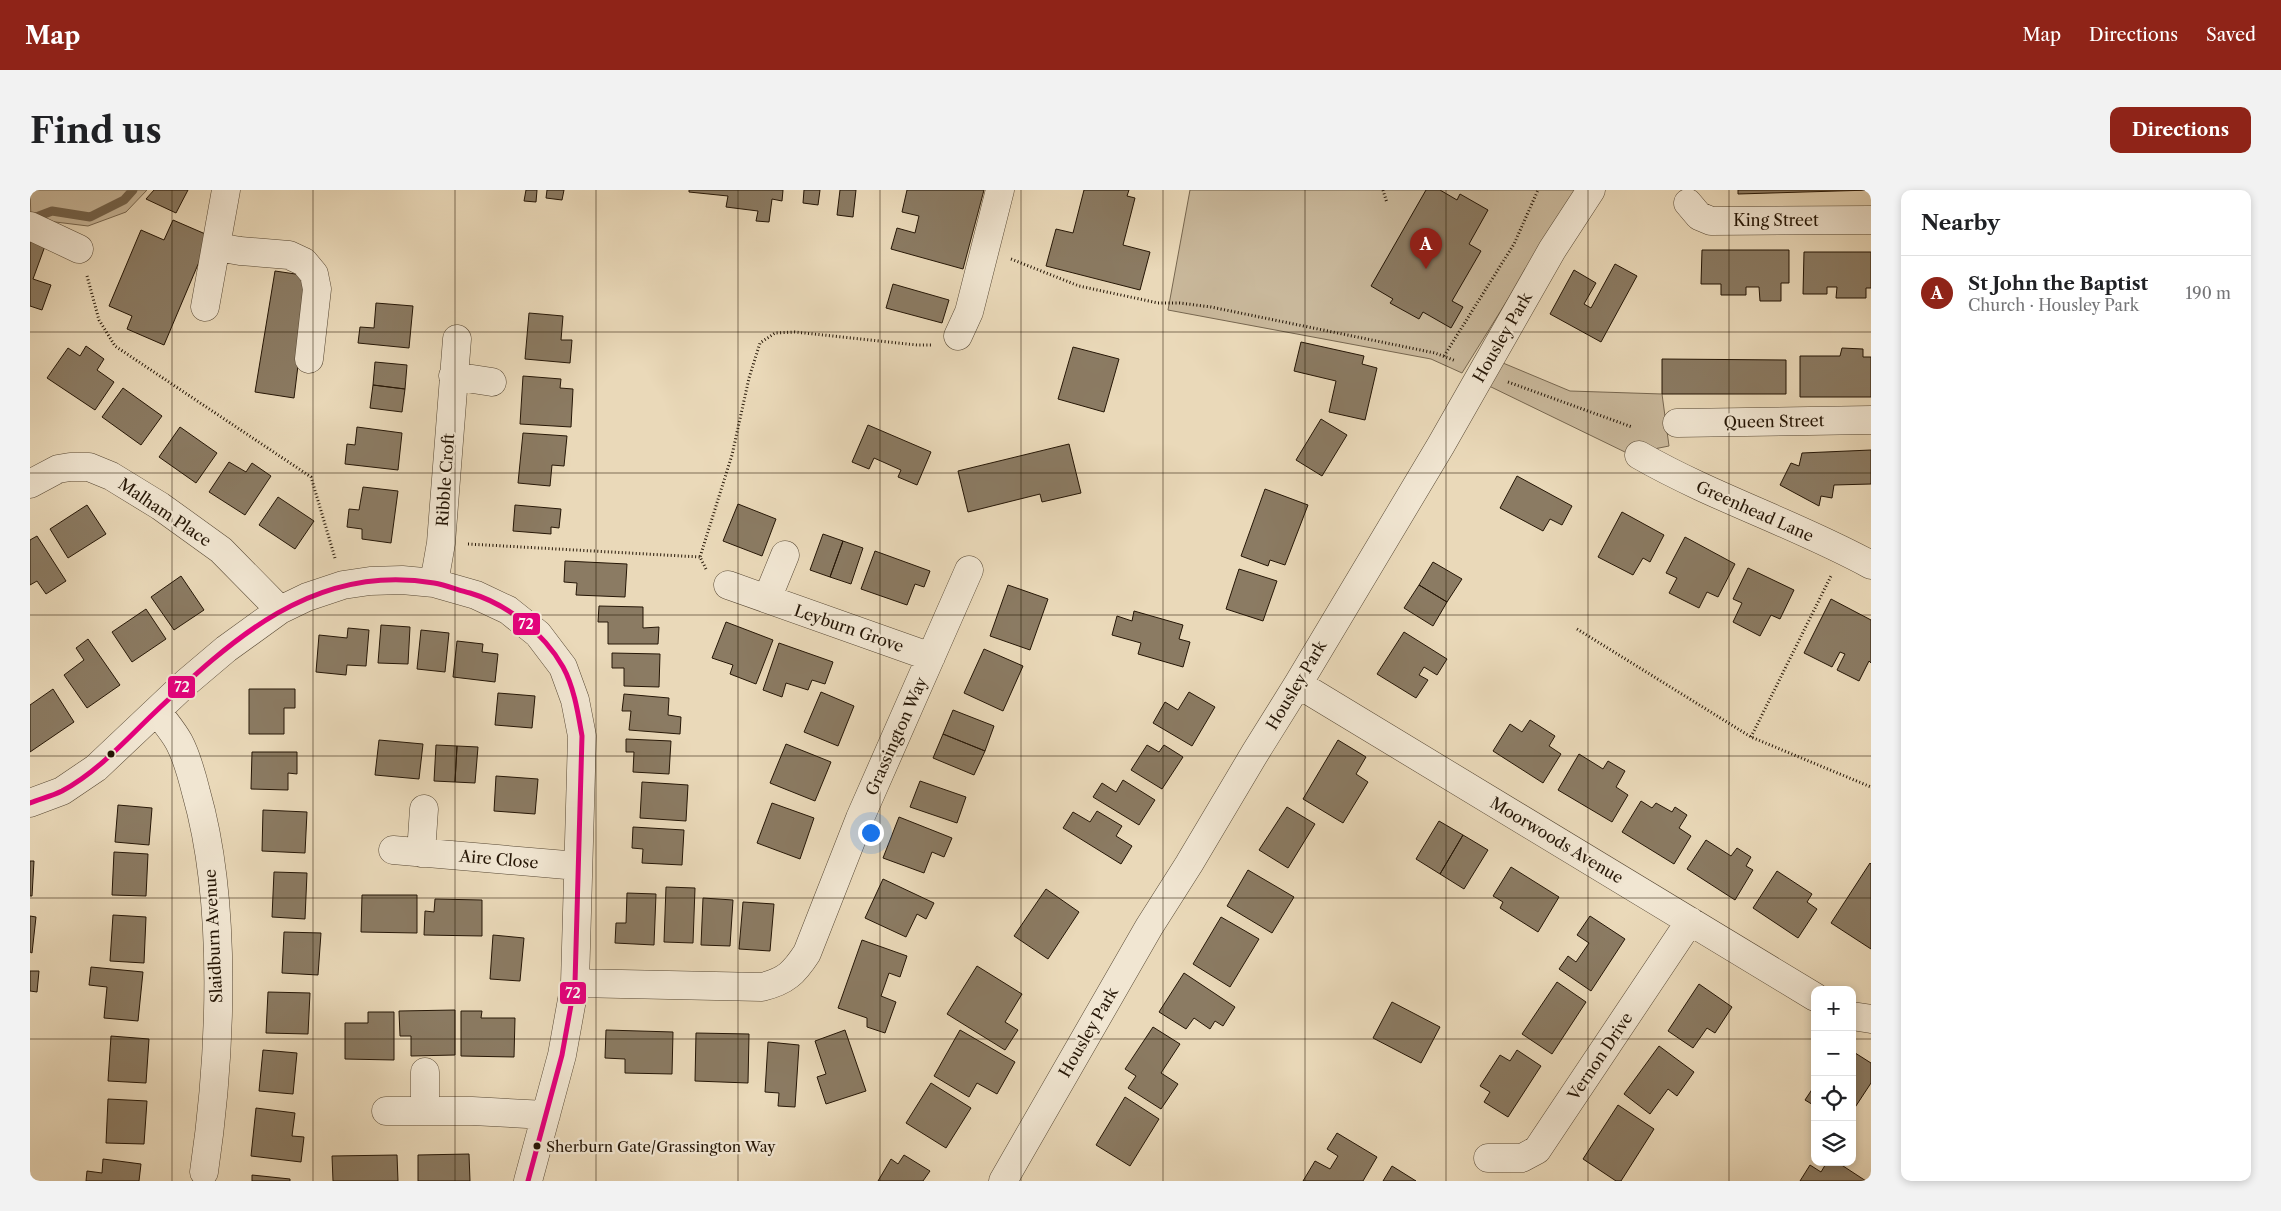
<!DOCTYPE html>
<html lang="en">
<head>
<meta charset="utf-8">
<style>
	body { margin:0; font-family:"Libre Caslon Text",serif; background:#f2f2f2; color:#202124 }
	.controls { position:absolute; right:15px; bottom:15px; display:grid; overflow:hidden; border-radius:10px; box-shadow:0 2px 8px #0003 }
	.controls button { width:45px; height:45px; display:grid; place-items:center; padding:0; border:0; border-bottom:1px solid #e0e0e0; background:#fff; color:#202124; font:25px sans-serif }
	.you { position:absolute; left:840px; top:642px; width:18px; height:18px; margin:-12px; border:4px solid #fff; border-radius:50%; background:#1a73e8; box-shadow:0 0 0 8px #1a73e833 }
	.badge { display:grid; place-items:center; width:32px; height:32px; border-radius:50%; background:#8f2418; color:#fff; font-size:16px; font-weight:700 }
	.pin { position:absolute; translate:-50% -41px; filter:drop-shadow(0 1px 2px #0008) }
	.pin::after { content:''; position:absolute; top:26px; width:18px; height:15px; background:inherit; clip-path:polygon(0 0,100% 0,50% 100%) }
	.list { margin:0; padding:0; list-style:none }
	h2 { display:flex; justify-content:space-between; align-items:center; height:65px; margin:0; padding:0 20px; font-size:21px }
	h2 small { font-size:16px; font-weight:400; color:#757577 }
	.list li { display:grid; grid-template-columns:32px 1fr auto; gap:15px; align-items:center; box-sizing:border-box; height:75px; padding:0 20px; border-top:1px solid #e0e0e0 }
	.list b { display:block; font-size:19px; white-space:nowrap }
	.list p { margin:0; font-size:16px; white-space:nowrap; color:#757577 }
	.list em { font-size:16px; font-style:normal; color:#757577 }
	.icon { flex:none; width:28px; height:28px; fill:none; stroke:currentColor; stroke-width:2; stroke-linecap:round; stroke-linejoin:round }
	.map { position:relative; flex:none; width:1841px; height:991px; overflow:hidden; border-radius:10px }
	header { display:flex; align-items:center; gap:30px; box-sizing:border-box; height:70px; padding:0 25px; background:#8f2418; color:#fff }
	header strong { font-size:24px }
	nav { display:flex; gap:28px; margin-inline-start:auto; font-size:18px }
	.intro { display:flex; align-items:center; justify-content:space-between; box-sizing:border-box; height:120px; padding:0 30px }
	h1 { margin:0; font-size:35px }
	.button { padding:12px 22px; border-radius:10px; background:#8f2418; color:#fff; font-size:18px; font-weight:700 }
	main { display:flex; gap:30px; padding:0 30px }
	aside { flex:1; background:#fff; border-radius:10px; box-shadow:0 2px 8px #0003 }
	.map>svg:first-child { display:block }
</style>
</head>
<body>
<header>
<strong>Map</strong>
<nav><a>Map</a><a>Directions</a><a>Saved</a></nav>
</header>
<div class="intro"><h1>Find us</h1><a class="button">Directions</a></div>
<main>
<div class="map">
<svg width="1841" height="991" viewBox="0 0 1841 991">
	<rect width="100%" height="100%" fill="#ead9b9"/>
	<filter id="stains"><feTurbulence type="fractalNoise" baseFrequency=".004" numOctaves="4"/><feColorMatrix values="0 0 0 0 .2 0 0 0 0 .09 0 0 0 0 .02 0 0 0 .5 -.17"/></filter>
	<radialGradient id="worn" r=".72"><stop offset=".6" stop-color="#630" stop-opacity="0"/><stop offset="1" stop-color="#630" stop-opacity=".3"/></radialGradient>
	<!-- green -->
	<path fill="#c9b89b" stroke="#776750" d="M0,0H117L96,22L58,36L1,29Z
		M1160,0H1546L1432,183L1401,169L1138,120Z
		M1473,173L1540,201L1632,204L1639,256L1599,264L1457,195Z"/>
	<g fill="none" stroke-linecap="round" stroke-linejoin="round">
		<!-- stream -->
		<path stroke="#73634d" stroke-width="9" d="M1,29L22,21L60,27L94,10L103,0"/>
	</g>
	<!-- building -->
	<path fill="#8b7b63" stroke="#251606" d="M124,0H158L146,23L116,9Z
		M496,0H507L506,12L494,11Z
		M517,0H534L532,10L516,8Z
		M659,0H753L752,11L742,9L739,32L726,31L728,21L696,17L698,6L659,2Z
		M774,0H790L788,15L773,13Z
		M810,0H826L823,27L807,25Z
		M877,0H954L933,79L861,59L867,38L885,43L889,26L872,22Z
		M1054,0H1099L1097,6L1105,8L1093,55L1120,62L1110,100L1016,76L1026,39L1043,43Z
		M1396,0H1410L1427,10L1430,4L1458,20L1439,54L1451,61L1422,111L1433,117L1421,138L1393,122L1389,129L1360,113L1363,109L1341,96Z
		M1708,0H1841L1708,4Z
		M143,30L180,46L134,155L97,139L102,126L79,116L111,40L134,50Z
		M0,51L15,56L3,89L21,95L12,120L0,116Z
		M1672,60H1759V93H1751V111H1730L1729,97H1716V105H1691V94H1671Z
		M1774,62H1841V98H1836V108H1806L1807,97H1797V104H1773Z
		M1585,74L1607,86L1571,152L1520,124L1544,80L1566,93L1554,114L1561,118Z
		M245,81L279,86L264,208L225,202Z
		M863,94L919,110L912,133L856,118Z
		M346,113L383,116L379,158L328,153L330,137L344,138Z
		M499,123L533,126L531,150H542L540,173L495,169Z
		M1271,152L1334,166L1332,174L1347,178L1335,230L1299,222L1306,191L1264,181Z
		M56,156L74,169L67,180L84,192L65,220L17,188L38,158L50,166Z
		M1043,157L1089,169L1074,222L1028,209Z
		M1812,158L1833,159V167H1841V207H1770V166H1810Z
		M1632,169L1756,170V204H1632Z
		M345,172L377,175L375,199L343,195Z
		M493,186L531,189L530,198L543,199L541,237L490,234Z
		M343,195L375,199L372,222L340,218Z
		M93,198L132,226L111,255L72,227Z
		M1291,229L1317,245L1292,286L1266,270Z
		M838,235L901,262L887,295L868,287L871,280L844,268L839,279L822,272Z
		M150,237L187,263L166,293L129,267Z
		M327,237L372,243L368,280L315,274L317,254L325,255Z
		M493,243L537,246L534,276L522,275L520,296L488,293Z
		M1039,254L1051,303L1012,312L1010,304L938,322L928,281Z
		M1841,260V294L1804,295L1802,308L1791,306L1789,316L1750,295L1761,273L1769,276L1772,263Z
		M199,272L216,282L222,273L241,286L215,325L179,302Z
		M1487,286L1542,316L1532,335L1520,329L1513,341L1470,318Z
		M333,297L368,301L361,353L332,349V339L317,337L319,319L329,320Z
		M1235,299L1278,315L1255,375L1240,370L1238,376L1211,366Z
		M248,307L284,331L265,359L229,335Z
		M708,314L746,329L732,366L693,351Z
		M57,315L76,344L38,368L20,339Z
		M485,315L531,319L529,338L521,337V344L483,341Z
		M1592,322L1634,345L1620,372L1613,368L1603,385L1568,367Z
		M793,344L813,351L800,387L780,380Z
		M7,346L36,391L16,404L7,391L0,395V350Z
		M1655,347L1705,374L1688,407L1677,402L1669,418L1639,403L1647,388L1636,383Z
		M813,351L833,358L821,394L800,387Z
		M845,361L900,381L894,397L885,394L877,415L831,399Z
		M535,371L597,374L595,407L546,405L547,393L534,392Z
		M1403,372L1432,389L1417,412L1389,395Z
		M1718,378L1764,400L1750,429L1741,425L1730,446L1703,432L1712,413L1703,409Z
		M1209,379L1247,391L1233,431L1196,419Z
		M151,386L174,420L144,440L121,407Z
		M978,395L1018,409L1000,460L960,446Z
		M1389,395L1417,412L1403,436L1374,418Z
		M1801,409L1841,430V473L1839,471L1829,491L1807,480L1815,464L1810,462L1802,477L1774,463Z
		M569,416L613,417V438L629,437L628,454H578V432H568Z
		M116,419L136,449L102,472L82,442Z
		M1104,421L1153,435L1149,449L1160,452L1153,477L1108,464L1111,453L1082,445L1087,426L1102,431Z
		M696,432L743,450L726,494L700,484L703,475L682,468Z
		M351,435L380,437L378,474L348,473Z
		M318,438L339,440L336,476L317,475L316,485L286,482L289,445L317,448Z
		M391,440L419,443L415,482L387,479Z
		M1374,442L1417,469L1407,485L1394,477L1389,485L1398,490L1386,508L1347,484Z
		M58,449L90,495L57,518L34,485L54,470L46,458Z
		M427,451L453,454L452,462L468,464L465,492L423,487Z
		M749,453L803,472L795,494L782,490L778,500L756,493L752,507L733,500Z
		M954,459L993,476L973,521L934,503Z
		M582,463L630,464L629,497L594,496V478H582Z
		M23,499L44,532L0,562V515Z
		M219,499H265V518H254V544H219Z
		M791,502L824,516L808,556L774,542Z
		M1159,502L1185,517L1162,556L1123,533L1135,512L1148,520Z
		M468,503L505,506L502,538L465,535Z
		M594,504L639,508L638,525L651,527L650,544L599,540L601,521H592Z
		M923,520L964,536L955,561L913,544Z
		M1500,530L1525,546L1519,556L1531,564L1513,593L1463,561L1480,534L1492,542Z
		M913,544L955,561L944,585L903,568Z
		M596,549L641,551L639,584L603,582L604,562H596Z
		M349,550L393,554L389,589L345,585Z
		M1308,550L1336,567L1326,584L1338,592L1313,633L1273,609Z
		M756,554L801,572L785,611L740,593Z
		M406,555L427,556L425,592L404,591Z
		M1117,555L1129,562L1134,555L1153,567L1132,599L1101,580Z
		M427,556L448,557L445,593L425,592Z
		M222,562H267V584L258,583V600L221,599Z
		M1549,564L1573,579L1578,571L1595,581L1586,597L1598,605L1582,632L1528,600Z
		M466,586L508,589L505,624L464,621Z
		M1093,590L1125,610L1109,635L1063,607L1072,593L1086,602Z
		M890,591L936,607L927,633L880,617Z
		M612,592L658,595L656,631L610,628Z
		M1611,611L1622,618L1626,613L1642,622L1645,617L1657,625L1649,638L1661,646L1644,674L1592,642Z
		M742,613L784,628L770,669L727,653Z
		M88,615L122,618L119,655L85,652Z
		M1257,617L1285,634L1258,678L1229,660Z
		M233,620L277,622L275,663L232,661Z
		M1067,621L1092,636L1086,646L1102,656L1091,674L1033,638L1043,622L1060,632Z
		M869,627L922,648L914,667L902,662L894,683L853,668Z
		M1409,631L1433,645L1410,684L1386,669Z
		M603,637L654,640L652,675L612,673L613,659L602,658Z
		M1433,645L1458,660L1434,699L1410,684Z
		M1676,650L1701,666L1707,658L1721,667L1716,676L1723,680L1705,710L1657,679Z
		M84,662L118,664L116,706L82,705Z
		M0,671H4L2,706H0Z
		M1840,673L1841,674V759L1801,733Z
		M1481,677L1529,707L1508,742L1470,718L1473,712L1463,706Z
		M1218,680L1264,707L1242,743L1197,716Z
		M1747,681L1782,704L1777,712L1787,719L1768,748L1723,718Z
		M244,682L277,683L275,729L242,727Z
		M853,689L904,713L896,729L887,724L876,747L835,728Z
		M636,697L665,698L663,753L634,752Z
		M1016,699L1049,722L1018,769L984,746Z
		M597,703L626,704L624,755L585,753L586,733H596Z
		M332,705H387V743L331,742Z
		M673,708L703,710L700,756L671,755Z
		M405,709L452,710V746L394,745L395,721L404,722Z
		M713,712L744,714L740,761L709,759Z
		M83,725L116,727L114,773L80,771Z
		M0,726L6,727L2,763L0,762Z
		M1560,726L1595,749L1561,801L1529,779L1538,766L1546,772L1559,753L1547,745Z
		M1191,727L1229,749L1200,797L1163,774Z
		M254,742L291,743L288,785L252,783Z
		M463,745L494,748L490,791L460,789Z
		M832,750L877,766L870,787L859,783L851,806L866,812L855,843L837,837V828L808,818Z
		M947,776L992,804L975,832L988,840L975,860L917,824Z
		M61,777L113,782L108,831L74,828L77,797L59,795Z
		M0,781H9L7,802L0,801Z
		M1154,783L1205,817L1193,836L1185,831L1180,839L1164,828L1156,839L1129,822Z
		M1527,792L1556,812L1522,864L1492,844Z
		M1669,794L1702,817L1685,843L1677,838L1663,858L1638,841Z
		M238,802L280,803L278,844L236,843Z
		M1362,812L1410,837L1391,873L1343,848Z
		M425,820V865L381,866V846H370L369,821Z
		M431,821H452L451,828H485L484,867L431,866Z
		M338,822H364V870L315,869V833H338Z
		M1123,837L1150,854L1131,883L1148,894L1131,919L1098,898L1106,886L1095,879Z
		M576,840L643,842L642,884L595,883V869L575,868Z
		M815,840L836,901L796,914L787,887L796,884L785,851Z
		M930,840L985,872L967,904L947,893L939,907L904,886Z
		M666,843L719,844L718,893L665,891Z
		M81,846L119,849L116,893L78,891Z
		M738,852L769,855L765,917L748,916L749,903L735,902Z
		M1629,856L1664,882L1647,906L1638,899L1620,924L1594,904Z
		M233,860L267,863L263,904L229,901Z
		M1487,860L1511,876L1478,927L1454,912L1460,902L1450,896L1470,865L1480,871Z
		M1822,861L1841,873V893L1822,922Z
		M901,893L941,918L916,958L876,933Z
		M1785,895V916L1775,910Z
		M1095,907L1129,929L1100,976L1066,955Z
		M78,909L117,911L114,954L76,953Z
		M1588,915L1624,939L1591,991H1586L1553,969Z
		M226,918L265,923L262,946L274,947L271,972L221,966Z
		M1307,943L1347,967L1333,991H1273L1285,971L1300,979L1308,966L1297,959Z
		M439,964L440,991H388V965Z
		M367,965L368,991H303L302,966Z
		M874,965L900,981L893,991H848L861,969L868,974Z
		M73,969L111,974L109,991H56L57,981L72,983Z
		M1797,972H1807L1836,991H1770L1780,975L1791,982Z
		M1362,976L1386,991H1353Z
		M222,985L260,989V991H222Z"/>
	<g fill="none" stroke-linecap="round" stroke-linejoin="round">
		<defs>
			<path id="minor" d="M1658,13L1669,26L1681,31L1841,30
				M0,36L49,59
				M187,57L210,61L259,65L274,72L284,84L287,99L279,169
				M175,117L196,0
				M928,146L939,122L970,0
				M423,186L462,192
				M1647,233L1841,230
				M1609,265C1684,308 1766,334 1841,375
				M0,294L28,279L40,277H59L81,286L130,316L191,360L250,420
				M404,393L411,353L427,149
				M698,395L901,467
				M737,409L755,365
				M1268,494L1785,807
				M127,521C134,531 143,541 149,552C157,567 162,586 166,602C198,714 191,867 174,982
				M0,613L32,601L66,578L157,492L196,459L250,420L277,407L313,395L340,391L372,390L404,393L446,405L478,420L508,444L533,477L545,510L552,546L545,793L532,865L498,991
				M363,660L548,676
				M391,663L394,619
				M545,793L732,797C756,791 764,783 777,763L830,628L939,380
				M1822,826L1841,829
				M395,882V920
				M356,921H442L516,925
				M1458,968H1492L1507,960L1660,731
				M973,991L1119,737L1159,674L1225,563L1268,494L1411,255L1522,60L1561,0"/>
		</defs>
		<!-- minor casing -->
		<use href="#minor" stroke="#564733" stroke-width="29"/>
		<!-- path -->
		<path stroke="#251606" stroke-width="3" stroke-dasharray="1 2.5" stroke-linecap="butt" d="M1353,0L1357,13
			M981,69L1049,96L1128,113H1150L1181,117L1405,163L1426,171
			M57,86L69,130L85,156L281,287L305,368
			M1414,166L1484,54L1508,0
			M1478,192L1602,237
			M438,354L670,367
			M676,379L670,367L702,265L719,188L730,153L745,143L765,142L887,155H902
			M1547,439L1721,547L1841,597
			M1721,547L1801,386"/>
		<!-- minor -->
		<use href="#minor" stroke="#f1e6d2" stroke-width="28"/>
		<defs>
			<path id="bus-1" d="M0,613C10,609 22,606 32,601C66,583 94,552 121,526C201,450 284,372 404,393C416,395 428,400 440,403C477,414 514,443 533,477C544,497 548,523 552,546L545,793L532,865L498,991"/>
		</defs>
		<!-- bus-1 casing -->
		<use href="#bus-1" stroke="#f1e6d2" stroke-width="9"/>
		<!-- bus-1 -->
		<use href="#bus-1" stroke="#e5007d" stroke-width="5"/>
	</g>
	<!-- grid -->
	<path fill="none" stroke="#251606" stroke-width="1" stroke-opacity="0.55" d="M142,0V991M283,0V991M425,0V991M566,0V991M708,0V991M850,0V991M991,0V991M1133,0V991M1275,0V991M1416,0V991M1558,0V991M1699,0V991M0,142H1841M0,283H1841M0,425H1841M0,566H1841M0,708H1841M0,849H1785M1822,849H1841"/>
	<!-- markers -->
	<g fill="#251606" stroke="#f1e6d2" stroke-width="2">
		<circle cx="81" cy="564" r="4.5"/>
		<circle cx="507" cy="956" r="4.5"/>
	</g>
	<g text-anchor="middle" dominant-baseline="central" stroke-width="4.5" stroke-linejoin="round" paint-order="stroke">
		<!-- bus labels -->
		<g font-size="15" fill="#251606" stroke="#f1e6d2" text-anchor="start">
			<text x="516" y="956">Sherburn Gate/Grassington Way</text>
		</g>
		<!-- street labels -->
		<g font-size="16" fill="#251606" stroke="#f1e6d2">
			<text x="1746" y="30">King Street</text>
			<text transform="translate(1472 147) rotate(-60)">Housley Park</text>
			<text transform="translate(1744 231) rotate(-1)">Queen Street</text>
			<text transform="translate(415 290) rotate(-86)">Ribble Croft</text>
			<text transform="translate(1725 321) rotate(24)">Greenhead Lane</text>
			<text transform="translate(135 322) rotate(34)">Malham Place</text>
			<text transform="translate(819 438) rotate(19)">Leyburn Grove</text>
			<text transform="translate(1266 495) rotate(-59)">Housley Park</text>
			<text transform="translate(866 546) rotate(-66)">Grassington Way</text>
			<text transform="translate(1527 650) rotate(31)">Moorwoods Avenue</text>
			<text transform="translate(469 669) rotate(5)">Aire Close</text>
			<text transform="translate(183 746) rotate(-93)">Slaidburn Avenue</text>
			<text transform="translate(1058 842) rotate(-60)">Housley Park</text>
			<text transform="translate(1570 866) rotate(-56)">Vernon Drive</text>
		</g>
	</g>
	<g stroke="#f1e6d2" stroke-width="2">
		<rect x="482" y="422" width="29" height="24" rx="5" fill="#e5007d"/>
		<rect x="137" y="485" width="29" height="24" rx="5" fill="#e5007d"/>
		<rect x="529" y="791" width="28" height="24" rx="5" fill="#e5007d"/>
	</g>
	<g font-size="14" text-anchor="middle" font-weight="bold" fill="#fff">
		<text x="496" y="439">72</text>
		<text x="152" y="502">72</text>
		<text x="543" y="808">72</text>
	</g>
	<rect width="100%" height="100%" filter="url(#stains)"/>
	<rect width="100%" height="100%" fill="url(#worn)"/>
</svg>
<div class="controls">
<button>+</button>
<button>−</button>
<button><svg class="icon" aria-label="locate" viewBox="0 0 24 24"><circle cx="12" cy="12" r="6"/><path d="M12 2v4M12 18v4M2 12h4M18 12h4"/></svg></button>
<button><svg class="icon" aria-label="layers" viewBox="0 0 24 24"><path d="M12 4l9 5-9 5-9-5zM3 14l9 5 9-5"/></svg></button>
</div>
<div class="you"></div>
<div class="pin badge" style="left:1396px;top:79px">A</div>
</div>
<aside>
<h2>Nearby<small></small></h2>
<ul class="list">
<li><span class="badge">A</span><div><b>St John the Baptist</b><p>Church · Housley Park</p></div><em>190 m</em></li>
</ul>
</aside>
</main>
</body>
</html>
